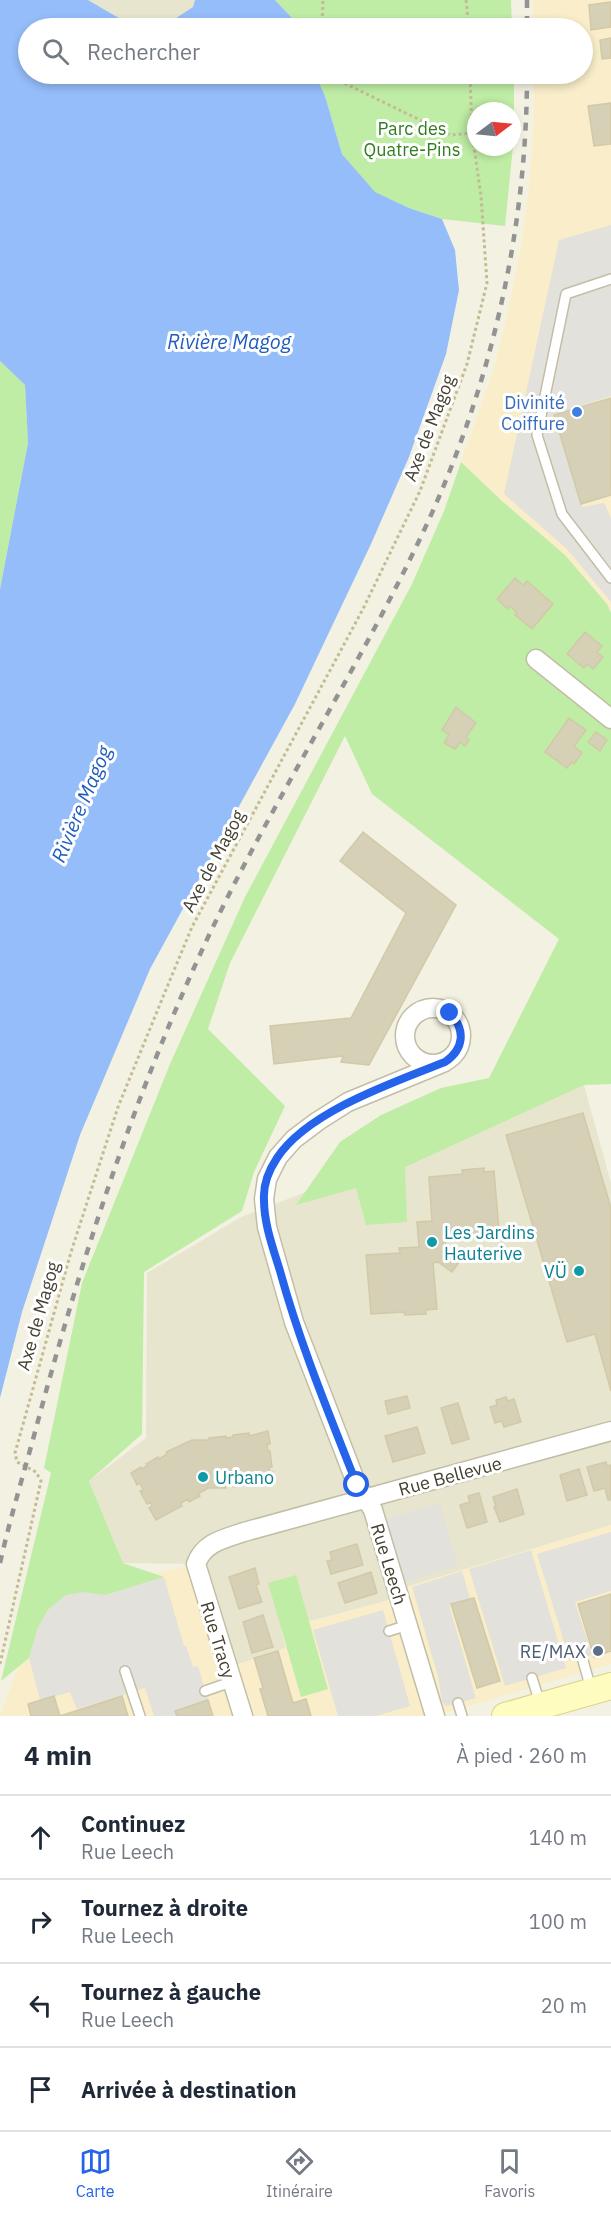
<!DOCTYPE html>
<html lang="fr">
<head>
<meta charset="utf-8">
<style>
	body { margin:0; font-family:"IBM Plex Sans",sans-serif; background:#f6f6f7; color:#1f2937 }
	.compass { position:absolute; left:467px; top:102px; width:54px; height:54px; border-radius:50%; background:#fff; box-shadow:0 3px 9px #0003; rotate:74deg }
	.stop { position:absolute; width:18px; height:18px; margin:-14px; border:4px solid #2563eb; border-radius:50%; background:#fff }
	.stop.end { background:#2563eb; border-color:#fff; box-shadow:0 2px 6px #0008 }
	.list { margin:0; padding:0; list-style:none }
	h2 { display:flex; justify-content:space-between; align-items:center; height:78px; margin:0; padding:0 24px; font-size:26px }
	h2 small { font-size:20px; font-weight:400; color:#747a83 }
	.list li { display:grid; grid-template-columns:39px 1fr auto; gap:18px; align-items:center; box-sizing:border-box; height:84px; padding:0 24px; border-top:2px solid #e0e1e3 }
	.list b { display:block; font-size:22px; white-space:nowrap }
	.list p { margin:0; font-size:20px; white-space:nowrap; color:#747a83 }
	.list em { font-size:20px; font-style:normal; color:#747a83 }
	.icon { flex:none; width:33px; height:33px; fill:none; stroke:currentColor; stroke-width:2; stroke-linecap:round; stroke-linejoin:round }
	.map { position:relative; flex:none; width:611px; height:1716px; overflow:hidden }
	.search { position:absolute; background:#fff; box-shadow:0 3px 9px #0003; left:18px; right:18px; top:18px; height:66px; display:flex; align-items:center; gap:15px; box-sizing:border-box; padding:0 21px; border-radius:33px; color:#747a83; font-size:22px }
	.sheet { height:414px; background:#fff }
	nav { display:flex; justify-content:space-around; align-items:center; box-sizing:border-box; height:84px; border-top:2px solid #e0e1e3; background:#fff; font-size:16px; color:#747a83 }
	nav a { display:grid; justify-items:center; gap:3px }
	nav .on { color:#2563eb }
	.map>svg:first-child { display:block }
</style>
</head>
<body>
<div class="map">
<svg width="611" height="1716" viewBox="0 0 611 1716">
	<rect width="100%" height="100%" fill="#f3f1e2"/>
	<!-- residential -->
	<path fill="#e8e5cf" d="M88,0H195L194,7L161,28H136Z
		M584,1085L611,1183V1525L407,1587L408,1595L281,1629L286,1648L227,1668L196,1564L123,1563L89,1481L146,1438L147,1273L241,1217Z"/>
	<!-- commercial -->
	<path fill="#f9eec9" d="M533,0H611V613L607,604L565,555L502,501L461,462L493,371L506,321L521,247L530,179L534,118V74H582V28H534Z
		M611,1525V1664L435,1716H0L41,1606L66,1593L196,1564L227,1668L286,1648L281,1630L408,1595L406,1587Z"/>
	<!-- green -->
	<path fill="#bfeda5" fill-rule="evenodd" d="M275,0H511L512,28H296L292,18Z
		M315,74H514V136L505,226L442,219L409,208L374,192L342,154L325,96ZM476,111H512V147H476Z
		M0,361L25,385L28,443L0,589Z
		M461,462L502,501L565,555L607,604L611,613V1084L584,1085L405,1167L407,1222L366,1225L356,1188L296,1205L340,1142L381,1115L441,1088L489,1078L559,939L372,794L345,736L230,963L208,1029L285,1106L254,1172L242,1211L144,1272L142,1434L89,1481L123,1563L164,1577L106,1595H66L48,1610L38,1628L29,1658L1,1681L51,1473L44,1468L82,1283L170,1064L245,897L412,584L444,511Z
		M296,1575L328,1689L301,1697L268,1583Z"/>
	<!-- parking -->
	<path fill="#e3e1db" d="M611,225V396L553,415L582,507L604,503L611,518V602L567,549L504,494L559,240Z
		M440,1503L458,1566L405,1582L386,1519Z
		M611,1532V1591L575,1602L592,1655L570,1661L537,1554Z
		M531,1550L566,1668L505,1686L469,1569Z
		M462,1571L470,1598L449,1605L476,1698L446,1706L442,1702L438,1676L412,1587Z
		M164,1577L184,1646H186L193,1667L198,1666L208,1700L175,1711L177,1716H154L145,1688L77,1709L70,1692L40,1700L29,1658L38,1628L48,1610L66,1595L83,1592L106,1595Z
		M383,1610L410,1706L376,1716H338L313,1630Z"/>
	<!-- water -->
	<path fill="#95bdf9" d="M0,0H88L136,28H28V74H315L325,96L342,154L375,192L409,208L442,219L455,250L459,290L446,354L409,457L371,544L295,704L150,969L80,1135L22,1312L0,1398V589L28,443L25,385L0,361Z
		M195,0H275L292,18L296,28H161L193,7Z"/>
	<!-- building -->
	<path fill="#d5d0b6" stroke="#d2c9a8" stroke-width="1.5" d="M611,2V27L591,30L589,5Z
		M611,38V58L602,59L600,40Z
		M611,103V144L594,146L588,106Z
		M611,398V495L581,504L554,415Z
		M515,578L523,585L527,581L553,604L532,629L515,615L517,613L510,606L508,609L497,599Z
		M585,632L602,646L597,652L603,657L593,669L587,664L584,668L567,654Z
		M456,707L476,723L466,737L469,740L465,746L460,742L455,749L444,743L449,735L442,730Z
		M569,718L586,730L574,746L582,753L574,764L572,762L567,768L545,752Z
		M596,732L607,740L600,751L588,742Z
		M363,832L456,905L369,1065L341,1062L343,1056L274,1064L270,1026L351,1018L406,913L340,861Z
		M583,1113L611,1208V1391L595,1334L567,1342L506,1135Z
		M484,1168V1172L494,1171L499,1230L489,1231V1235L467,1237V1233L445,1235L446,1255L458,1264L452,1272L438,1262L433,1263L437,1309L426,1310V1314L405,1315L404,1312L371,1314L366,1255L400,1253L399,1248L419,1247L417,1222L432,1221L429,1177L463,1174L462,1170Z
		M407,1396L410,1408L388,1414L385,1401Z
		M506,1397L508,1401L514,1399L521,1422L504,1427L502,1421L495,1423L490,1407L497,1405L496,1400Z
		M458,1403L469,1439L452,1444L441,1408Z
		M417,1427L425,1453L393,1462L385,1436Z
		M268,1431L270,1444H267L268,1451H270L272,1467H269L270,1472H273L274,1482L260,1483L259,1481L254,1482V1484L233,1487V1484L225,1485L226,1488H208L198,1494L200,1496L189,1502L188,1499L181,1503L182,1506L156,1520L149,1508L152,1506L151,1503L147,1504L140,1491L143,1490L140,1483L137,1485L131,1473L141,1467L142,1469L147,1466L146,1464L158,1457L159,1459L167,1454L166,1452L192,1440H209V1438L226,1436V1438L233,1437V1435L249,1433V1436Z
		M606,1462L607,1466L611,1465V1500H608L605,1488L594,1491L587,1467Z
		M579,1469L587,1495L567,1501L560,1475Z
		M517,1489L524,1514L500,1522L494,1507H496L493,1497Z
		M479,1493L487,1522L467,1528L460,1505L470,1502L468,1496Z
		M357,1544L363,1565L331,1574L327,1561L332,1560L330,1552Z
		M255,1568L259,1584L256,1585L262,1602L239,1609L229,1577Z
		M371,1572L377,1593L345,1603L338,1583Z
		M611,1594V1651L594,1657L578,1604Z
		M474,1598L500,1681L477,1688L451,1604Z
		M263,1615L273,1647L252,1653L243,1622Z
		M278,1651L293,1703L306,1699L311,1716H268L260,1689L263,1688L254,1658Z
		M54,1696L60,1716L122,1696L128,1716H31L28,1704Z
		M208,1700L213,1716H177L175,1711Z"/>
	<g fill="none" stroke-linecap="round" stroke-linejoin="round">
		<defs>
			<path id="lane" d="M611,279L566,294L537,435L562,514L611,578
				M389,1631L408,1625
				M582,1657L591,1689
				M125,1671L140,1716
				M532,1678L540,1703
				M205,1691L231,1682
				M458,1703L462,1716"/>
			<path id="street" d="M536,659L611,719
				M405 1036a28 28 0 1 1 56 0a28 28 0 1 1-56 0Z
				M243,1716L196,1564C204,1542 224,1539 244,1532L611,1431
				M435,1716L373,1510L357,1485L294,1322L267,1227L264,1199L267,1179L278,1157L294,1139L318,1121L348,1102L445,1062"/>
			<path id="secondary" d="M505,1716L611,1686"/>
		</defs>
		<!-- lane casing -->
		<use href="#lane" stroke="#c2bea6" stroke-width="12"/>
		<!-- street casing -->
		<use href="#street" stroke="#c2bea6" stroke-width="21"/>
		<!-- secondary casing -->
		<use href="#secondary" stroke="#d9d38b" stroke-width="28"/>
		<!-- path -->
		<path stroke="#c3bb93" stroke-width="3" stroke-dasharray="3 3" stroke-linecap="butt" d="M466,0L469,28
			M322,28L323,0
			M337,74L344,83L451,135L471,133
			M0,1664L41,1481L36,1472L17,1462L15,1453L71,1252L118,1107L165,992L192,927L363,609L420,491L467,364L487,283L481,196L472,133L470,74"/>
		<!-- lane -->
		<use href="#lane" stroke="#fff" stroke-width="9"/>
		<!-- street -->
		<use href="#street" stroke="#fff" stroke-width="18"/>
		<!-- secondary -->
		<use href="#secondary" stroke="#fffcc0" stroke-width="26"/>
		<!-- rail -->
		<path stroke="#939393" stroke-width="4.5" stroke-dasharray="8 8" stroke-linecap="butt" d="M527,0V28
			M0,1563C10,1519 23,1476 35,1432C79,1267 131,1104 203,948C267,810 351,682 417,545C488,399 527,236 527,74"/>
	</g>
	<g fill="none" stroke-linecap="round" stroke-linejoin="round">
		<!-- route -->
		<path stroke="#2563eb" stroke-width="8" d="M357,1485C329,1414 300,1344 280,1271C273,1248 264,1224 264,1200C263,1185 269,1170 277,1158C308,1111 395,1082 445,1062C464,1049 466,1030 450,1013"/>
	</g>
	<!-- markers -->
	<circle fill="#3f7fe0" stroke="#fff" stroke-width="2" cx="577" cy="412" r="6"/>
	<g fill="#0f9aa8" stroke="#fff" stroke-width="2">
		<circle cx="432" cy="1242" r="6"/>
		<circle cx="579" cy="1271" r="6"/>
		<circle cx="203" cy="1477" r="6"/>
	</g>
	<circle fill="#5c6f8a" stroke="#fff" stroke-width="2" cx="598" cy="1651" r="6"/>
	<g text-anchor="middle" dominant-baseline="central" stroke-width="6" stroke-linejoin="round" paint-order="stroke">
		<!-- park labels -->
		<g font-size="18" fill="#307d1f" stroke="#fff">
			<text x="412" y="128">Parc des<tspan x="412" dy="21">Quatre-Pins</tspan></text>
		</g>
		<!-- shop labels -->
		<g font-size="18" fill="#366cbe" stroke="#fff" text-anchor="end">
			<text x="565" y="402">Divinité<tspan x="565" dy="21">Coiffure</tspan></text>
		</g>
		<!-- street labels -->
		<g font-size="18" fill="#454132" stroke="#fff">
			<text transform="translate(429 428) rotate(-69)">Axe de Magog</text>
			<text transform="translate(213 861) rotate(-62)">Axe de Magog</text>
			<text transform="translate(38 1316) rotate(-74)">Axe de Magog</text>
			<text transform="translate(450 1476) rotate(-15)">Rue Bellevue</text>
			<text transform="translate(389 1564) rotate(73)">Rue Leech</text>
			<text transform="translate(218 1640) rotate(73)">Rue Tracy</text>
		</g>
		<!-- culture labels -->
		<g font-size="18" fill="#0d838f" stroke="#fff" text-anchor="start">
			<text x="444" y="1232">Les Jardins<tspan x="444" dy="21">Hauterive</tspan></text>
			<text x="567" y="1271" text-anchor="end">VÜ</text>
			<text x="215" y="1477">Urbano</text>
		</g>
		<!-- service labels -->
		<g font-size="18" fill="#4e5e75" stroke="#fff" text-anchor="end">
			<text x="586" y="1651">RE/MAX</text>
		</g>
		<!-- water labels -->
		<g font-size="20" font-style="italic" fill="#1f5cbd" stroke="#fff">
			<text x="229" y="341">Rivière Magog</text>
			<text transform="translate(81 804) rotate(-67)">Rivière Magog</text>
		</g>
	</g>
</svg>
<svg class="compass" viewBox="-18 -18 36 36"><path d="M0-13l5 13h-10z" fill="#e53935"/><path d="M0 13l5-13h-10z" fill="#747a83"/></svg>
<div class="stop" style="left:357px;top:1485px"></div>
<div class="stop end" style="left:450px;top:1013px"></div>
<div class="search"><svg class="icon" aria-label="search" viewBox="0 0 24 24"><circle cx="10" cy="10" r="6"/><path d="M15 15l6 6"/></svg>Rechercher</div>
</div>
<section class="sheet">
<h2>4 min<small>À pied · 260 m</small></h2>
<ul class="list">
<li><svg class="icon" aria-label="ahead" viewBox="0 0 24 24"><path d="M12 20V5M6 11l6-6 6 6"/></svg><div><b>Continuez</b><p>Rue Leech</p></div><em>140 m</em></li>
<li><svg class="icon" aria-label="right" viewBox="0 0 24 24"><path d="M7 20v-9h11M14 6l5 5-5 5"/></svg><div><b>Tournez à droite</b><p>Rue Leech</p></div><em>100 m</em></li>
<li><svg class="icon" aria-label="left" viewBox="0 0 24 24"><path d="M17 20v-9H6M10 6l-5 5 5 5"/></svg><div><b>Tournez à gauche</b><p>Rue Leech</p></div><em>20 m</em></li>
<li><svg class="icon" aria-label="arrive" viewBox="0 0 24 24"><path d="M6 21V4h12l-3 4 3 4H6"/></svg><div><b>Arrivée à destination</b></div></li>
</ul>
</section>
<nav>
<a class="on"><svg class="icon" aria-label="map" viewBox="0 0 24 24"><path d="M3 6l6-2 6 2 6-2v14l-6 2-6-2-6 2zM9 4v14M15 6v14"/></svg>Carte</a>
<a><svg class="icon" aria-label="directions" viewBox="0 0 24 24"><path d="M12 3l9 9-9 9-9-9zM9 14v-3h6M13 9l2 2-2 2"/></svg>Itinéraire</a>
<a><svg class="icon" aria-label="saved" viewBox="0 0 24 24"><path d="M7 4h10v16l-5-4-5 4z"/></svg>Favoris</a>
</nav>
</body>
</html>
